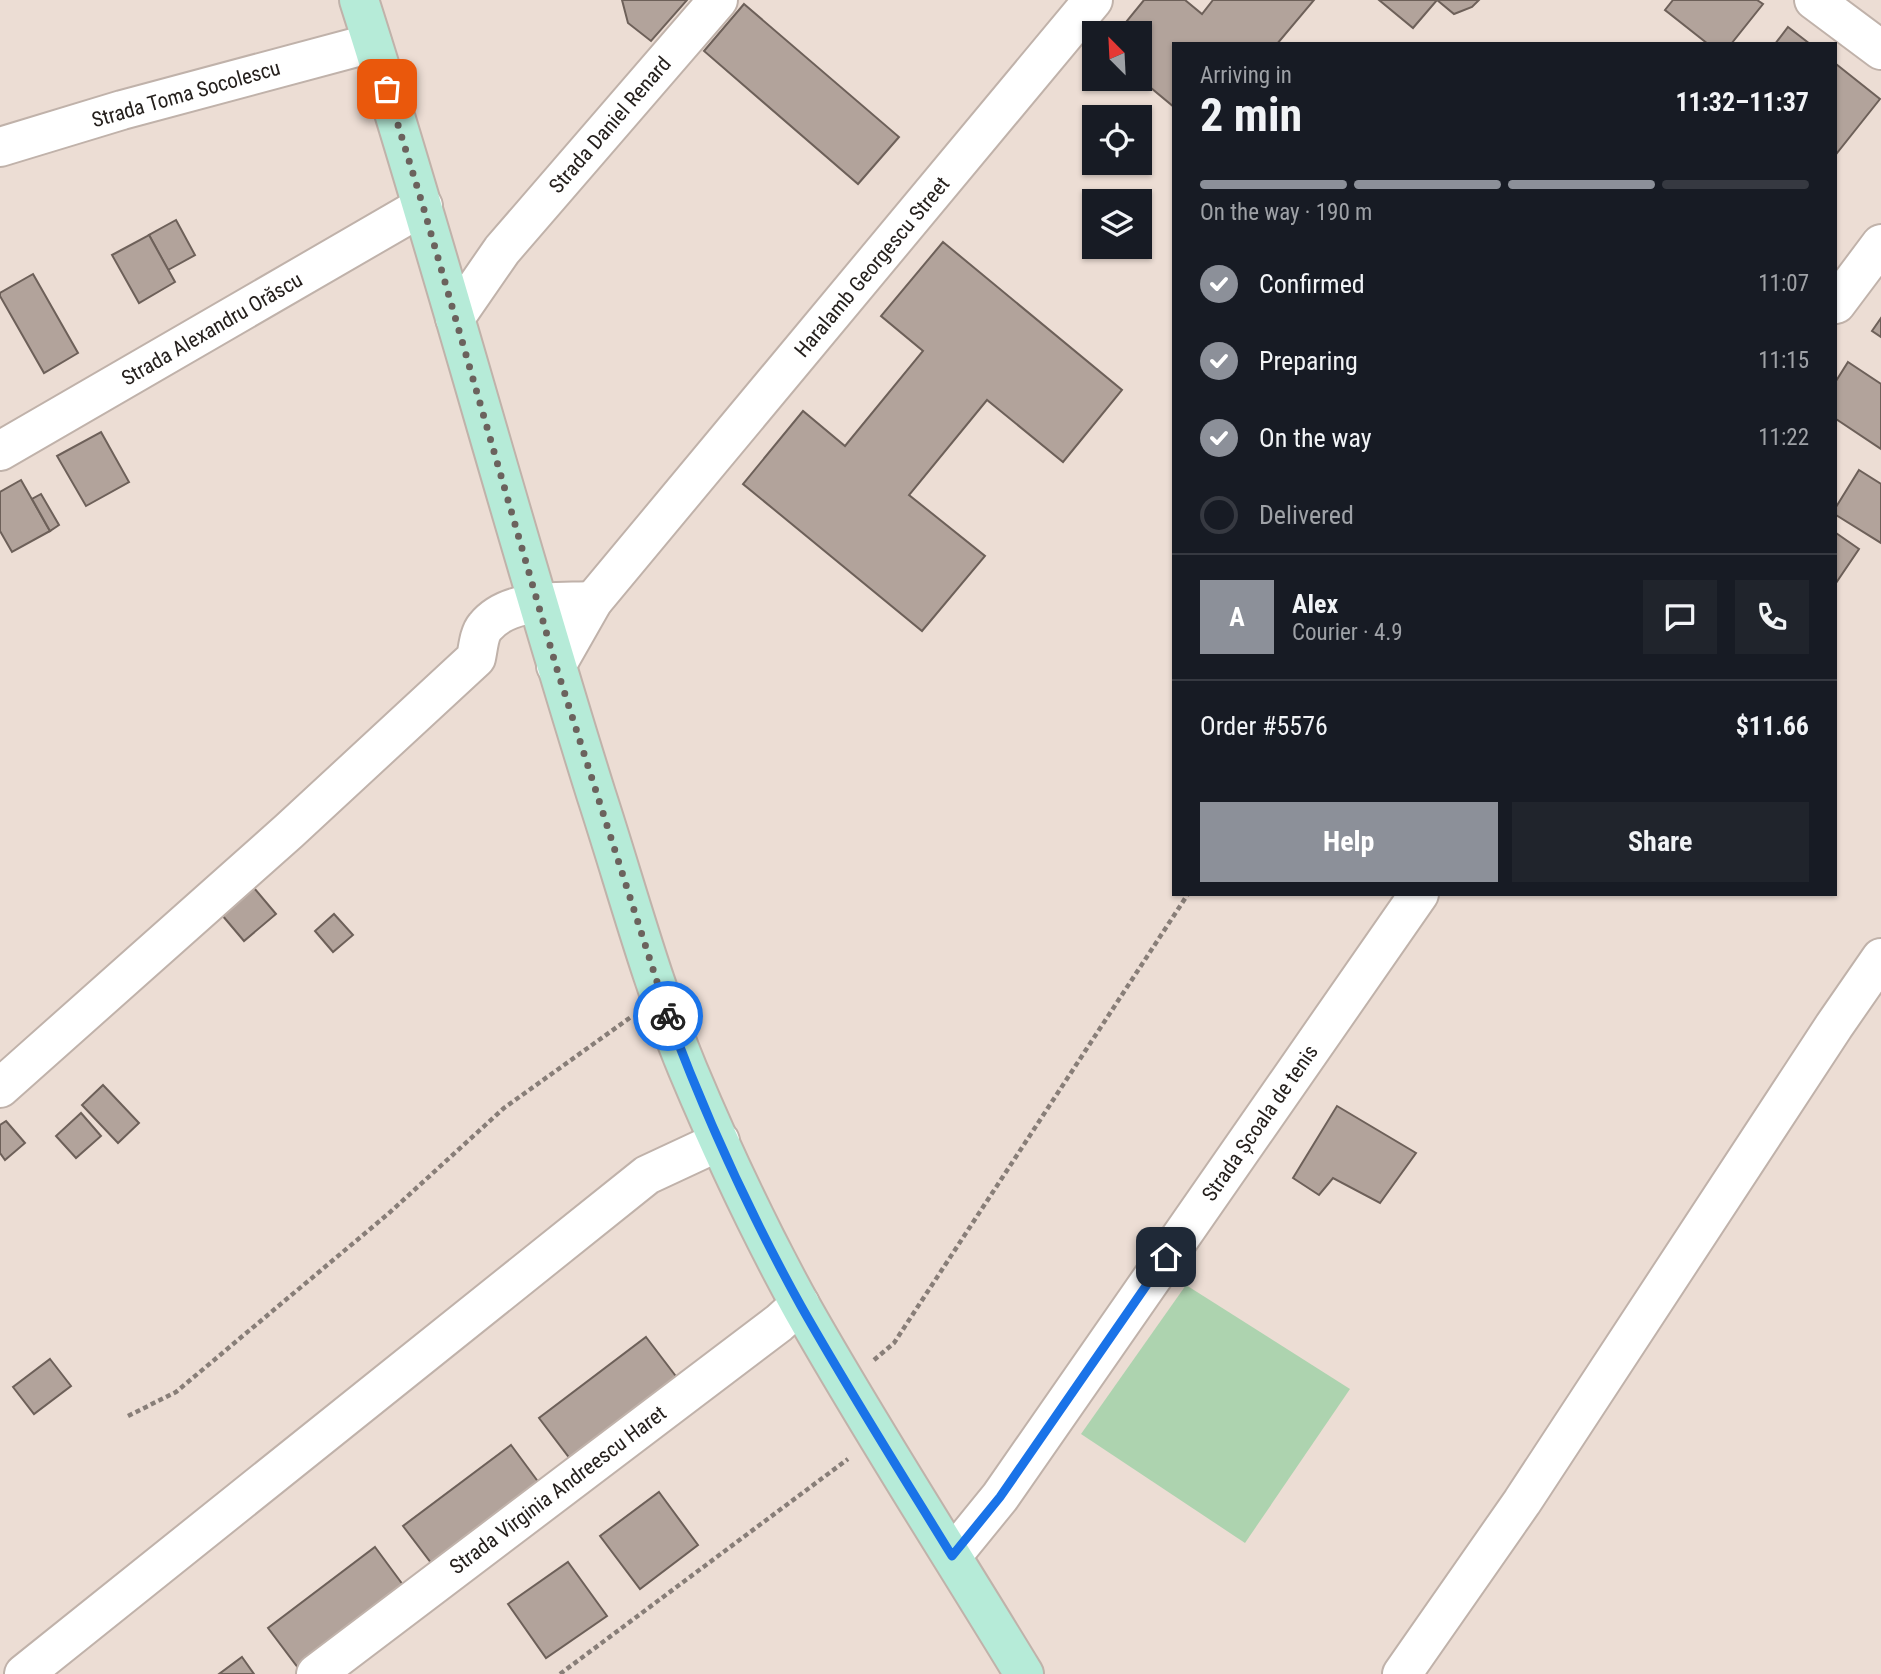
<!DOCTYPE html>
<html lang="en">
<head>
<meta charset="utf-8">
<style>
	:root { --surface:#171b24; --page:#20242c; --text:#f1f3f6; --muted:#9ea1a6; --line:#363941; --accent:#8c9099 }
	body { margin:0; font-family:"Roboto Condensed",sans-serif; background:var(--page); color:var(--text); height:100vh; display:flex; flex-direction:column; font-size:26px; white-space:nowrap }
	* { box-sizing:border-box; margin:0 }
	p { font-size:23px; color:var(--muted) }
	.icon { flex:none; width:38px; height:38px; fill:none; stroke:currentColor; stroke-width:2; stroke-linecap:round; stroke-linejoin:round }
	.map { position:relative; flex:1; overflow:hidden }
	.drawer { position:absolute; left:1172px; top:42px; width:665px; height:854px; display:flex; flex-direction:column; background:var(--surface); border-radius:0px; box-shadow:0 2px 5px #0004 }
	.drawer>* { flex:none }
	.needle { width:46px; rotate:336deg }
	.fabs { position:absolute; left:1082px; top:21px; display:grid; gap:14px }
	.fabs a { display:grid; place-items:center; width:70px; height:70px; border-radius:0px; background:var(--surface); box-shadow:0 2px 5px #0004; font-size:35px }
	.pin { position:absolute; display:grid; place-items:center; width:60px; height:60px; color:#fff; margin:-30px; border-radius:14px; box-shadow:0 4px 10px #0006 }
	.courier { position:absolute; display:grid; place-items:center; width:70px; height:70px; margin:-35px; border:5px solid #1a73e8; border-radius:50%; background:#fff; color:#222; box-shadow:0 2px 9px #0007 }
	.headline em { font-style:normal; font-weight:700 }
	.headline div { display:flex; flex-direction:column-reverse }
	.headline { display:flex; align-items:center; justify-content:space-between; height:119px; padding:0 28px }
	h1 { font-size:46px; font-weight:700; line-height:52px }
	.bar { display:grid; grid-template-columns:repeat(4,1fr); gap:10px 7px; align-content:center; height:84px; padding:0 28px }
	.bar i { height:9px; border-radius:5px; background:var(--line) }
	.bar .current { background:var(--accent) }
	.bar p { grid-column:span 4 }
	.line { display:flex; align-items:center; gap:18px; padding:0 28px; border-top:2px solid var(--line) }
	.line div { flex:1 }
	.round { display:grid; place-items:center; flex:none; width:74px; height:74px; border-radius:0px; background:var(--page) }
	ol { padding:0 28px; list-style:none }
	li { display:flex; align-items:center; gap:21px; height:77px }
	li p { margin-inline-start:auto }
	li .icon { padding:7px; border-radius:50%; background:var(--accent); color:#fff; stroke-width:4 }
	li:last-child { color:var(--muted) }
	li i { width:38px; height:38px; border:4px solid var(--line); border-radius:50% }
	.action { display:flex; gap:14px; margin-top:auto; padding:14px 28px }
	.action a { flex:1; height:80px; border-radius:0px; background:var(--accent); color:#fff; font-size:28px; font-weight:700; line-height:80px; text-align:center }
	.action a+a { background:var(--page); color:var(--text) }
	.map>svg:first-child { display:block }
	.green { fill:#add3af }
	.building { fill:#b2a39b; stroke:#6d6059; stroke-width:2 }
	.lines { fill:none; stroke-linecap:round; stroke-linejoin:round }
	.minor-casing { stroke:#c0b2aa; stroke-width:42 }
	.secondary-casing { stroke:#c0b2aa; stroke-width:42 }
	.path { stroke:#887e78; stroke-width:4.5; stroke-dasharray:5 3.5; stroke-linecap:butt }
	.minor { stroke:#fff; stroke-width:38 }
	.secondary { stroke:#b6ebd8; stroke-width:38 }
	.done { stroke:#6b625d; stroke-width:7; stroke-dasharray:0 12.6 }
	.route { stroke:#1a73e8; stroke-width:9 }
	.labels { text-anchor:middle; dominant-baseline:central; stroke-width:7; stroke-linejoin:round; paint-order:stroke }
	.street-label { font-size:21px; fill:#25201d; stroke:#fff }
</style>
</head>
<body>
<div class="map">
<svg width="1881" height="1674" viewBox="0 0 1881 1674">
	<rect width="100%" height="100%" fill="#ecddd4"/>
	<polygon class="green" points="1186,1285 1350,1389 1245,1543 1081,1434"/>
	<g class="building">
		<polygon points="622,0 687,0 651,41 628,23"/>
		<polygon points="1144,0 1185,0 1202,14 1213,0 1314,0 1277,44 1174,44 1174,107 1139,78 1139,33 1133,33 1136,30 1126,22"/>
		<polygon points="1379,0 1479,0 1472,7 1454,14 1437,0 1413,28"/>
		<polygon points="1673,0 1757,0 1763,4 1731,44 1708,44 1665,10"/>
		<polygon points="744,4 899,137 858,184 704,51"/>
		<polygon points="1788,27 1810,44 1775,44"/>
		<polygon points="1836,64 1880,99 1837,153 1836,152"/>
		<polygon points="176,220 195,255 168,270 149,235"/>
		<polygon points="149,235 175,282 139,303 112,255"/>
		<polygon points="943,242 1122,390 1063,462 987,400 909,495 985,556 922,631 743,484 803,411 845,446 923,351 881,316"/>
		<polygon points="33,274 78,353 44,373 0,296 0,293"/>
		<polygon points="1881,318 1881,337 1872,331"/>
		<polygon points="1848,362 1881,384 1881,449 1836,419 1836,381"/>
		<polygon points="101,432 129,482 86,506 57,456"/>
		<polygon points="1859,470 1881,484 1881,543 1836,515 1836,507"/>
		<polygon points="21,480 50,531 12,552 0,531 0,492"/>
		<polygon points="41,494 59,525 50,531 32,499"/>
		<polygon points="1836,533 1859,549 1836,583"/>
		<polygon points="254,888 276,914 244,941 222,915"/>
		<polygon points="334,914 353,935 333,952 315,931"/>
		<polygon points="103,1085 139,1123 118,1143 82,1105"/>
		<polygon points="1337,1106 1416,1153 1380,1203 1333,1178 1319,1195 1293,1178"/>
		<polygon points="81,1113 101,1136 76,1158 56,1136"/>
		<polygon points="6,1121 25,1143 5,1160 0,1153 0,1125"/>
		<polygon points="646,1337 678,1379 571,1460 539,1418"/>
		<polygon points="50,1359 71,1386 34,1414 13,1387"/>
		<polygon points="511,1445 542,1487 435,1568 403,1526"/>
		<polygon points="659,1492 698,1545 640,1589 600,1536"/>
		<polygon points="375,1547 406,1589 299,1669 268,1628"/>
		<polygon points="568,1562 607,1616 546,1658 508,1604"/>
		<polygon points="242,1657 254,1674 219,1674"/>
	</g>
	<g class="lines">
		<defs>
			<g id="minor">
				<polyline points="1814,0 1881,50"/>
				<polyline points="0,147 122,110 372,43"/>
				<polyline points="1836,304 1881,244"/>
				<polyline points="455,318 502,250 718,0"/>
				<polyline points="0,451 423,206"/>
				<polyline points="556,666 593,601 1093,0"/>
				<path d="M 0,1088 L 289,831 L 476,658 C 478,649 479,634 485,627 C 509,597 559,603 593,601"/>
				<polyline points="952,1556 1000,1497 1419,894"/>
				<polyline points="24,1674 647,1175 720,1141"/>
				<polyline points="316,1674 779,1323 800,1304"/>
				<polyline points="1402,1674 1522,1502 1834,1026 1881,958"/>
			</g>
			<path id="secondary" d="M 359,0 C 443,263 513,530 596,794 C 626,886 651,981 688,1070 C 722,1151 760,1232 802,1308 C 872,1432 950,1552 1024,1674"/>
		</defs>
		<use href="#minor" class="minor-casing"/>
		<use href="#secondary" class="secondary-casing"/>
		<g class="path">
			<polyline points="874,1360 894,1343 1188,894"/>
			<polyline points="128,1416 176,1392 388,1214 504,1108 631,1017"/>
			<polyline points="560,1674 848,1459"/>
		</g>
		<use href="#minor" class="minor"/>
		<use href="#secondary" class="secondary"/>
	</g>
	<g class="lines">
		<polyline class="done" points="387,89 423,206 556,666 668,1016"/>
		<path class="route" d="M 668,1016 C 705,1115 750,1214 801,1306 C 849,1391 901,1473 952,1556 L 1000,1497 L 1166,1257"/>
	</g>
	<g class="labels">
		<g class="street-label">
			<text transform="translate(186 94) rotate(-16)">Strada Toma Socolescu</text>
			<text transform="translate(610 125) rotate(-49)">Strada Daniel Renard</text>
			<text transform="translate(872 267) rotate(-50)">Haralamb Georgescu Street</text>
			<text transform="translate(212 329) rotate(-30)">Strada Alexandru Orăscu</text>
			<text transform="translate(1260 1123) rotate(-55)">Strada Școala de tenis</text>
			<text transform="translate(558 1490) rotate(-37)">Strada Virginia Andreescu Haret</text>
		</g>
	</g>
</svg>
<div class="fabs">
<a><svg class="needle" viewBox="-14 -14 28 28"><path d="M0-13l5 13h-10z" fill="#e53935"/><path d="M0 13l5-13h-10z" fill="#9ea1a6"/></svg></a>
<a><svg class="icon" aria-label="locate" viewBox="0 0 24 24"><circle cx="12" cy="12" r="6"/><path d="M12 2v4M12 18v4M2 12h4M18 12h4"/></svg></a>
<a><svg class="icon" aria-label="layers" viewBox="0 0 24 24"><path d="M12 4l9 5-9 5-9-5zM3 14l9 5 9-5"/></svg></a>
</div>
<div class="pin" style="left:387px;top:89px;background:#ea580c"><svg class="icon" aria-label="bag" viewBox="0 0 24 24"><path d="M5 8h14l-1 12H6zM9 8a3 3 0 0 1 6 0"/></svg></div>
<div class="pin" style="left:1166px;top:1257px;background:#1f2937"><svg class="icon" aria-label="home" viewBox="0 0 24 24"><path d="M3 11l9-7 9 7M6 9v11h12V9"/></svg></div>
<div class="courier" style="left:668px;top:1016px"><svg class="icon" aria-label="bike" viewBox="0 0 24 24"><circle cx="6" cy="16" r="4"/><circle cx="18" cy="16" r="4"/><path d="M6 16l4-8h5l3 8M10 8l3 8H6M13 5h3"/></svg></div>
<section class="drawer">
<div class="headline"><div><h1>2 min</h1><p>Arriving in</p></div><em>11:32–11:37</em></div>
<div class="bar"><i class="current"></i><i class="current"></i><i class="current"></i><i></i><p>On the way · 190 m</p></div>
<ol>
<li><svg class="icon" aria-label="check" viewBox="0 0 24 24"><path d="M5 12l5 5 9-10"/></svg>Confirmed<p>11:07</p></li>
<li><svg class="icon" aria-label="check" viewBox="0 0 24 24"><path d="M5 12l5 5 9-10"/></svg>Preparing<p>11:15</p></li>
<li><svg class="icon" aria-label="check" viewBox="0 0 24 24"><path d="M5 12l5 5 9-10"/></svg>On the way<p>11:22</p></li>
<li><i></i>Delivered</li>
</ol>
<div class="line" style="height:126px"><b class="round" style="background:var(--accent);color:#fff">A</b><div><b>Alex</b><p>Courier · 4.9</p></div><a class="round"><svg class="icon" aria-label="chat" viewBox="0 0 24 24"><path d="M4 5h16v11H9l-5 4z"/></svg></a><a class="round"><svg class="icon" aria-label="phone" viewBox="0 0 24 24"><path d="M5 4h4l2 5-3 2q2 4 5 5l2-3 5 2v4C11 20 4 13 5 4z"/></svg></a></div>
<div class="line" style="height:91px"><div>Order #5576</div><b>$11.66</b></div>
<div class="action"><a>Help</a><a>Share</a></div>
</section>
</div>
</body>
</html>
